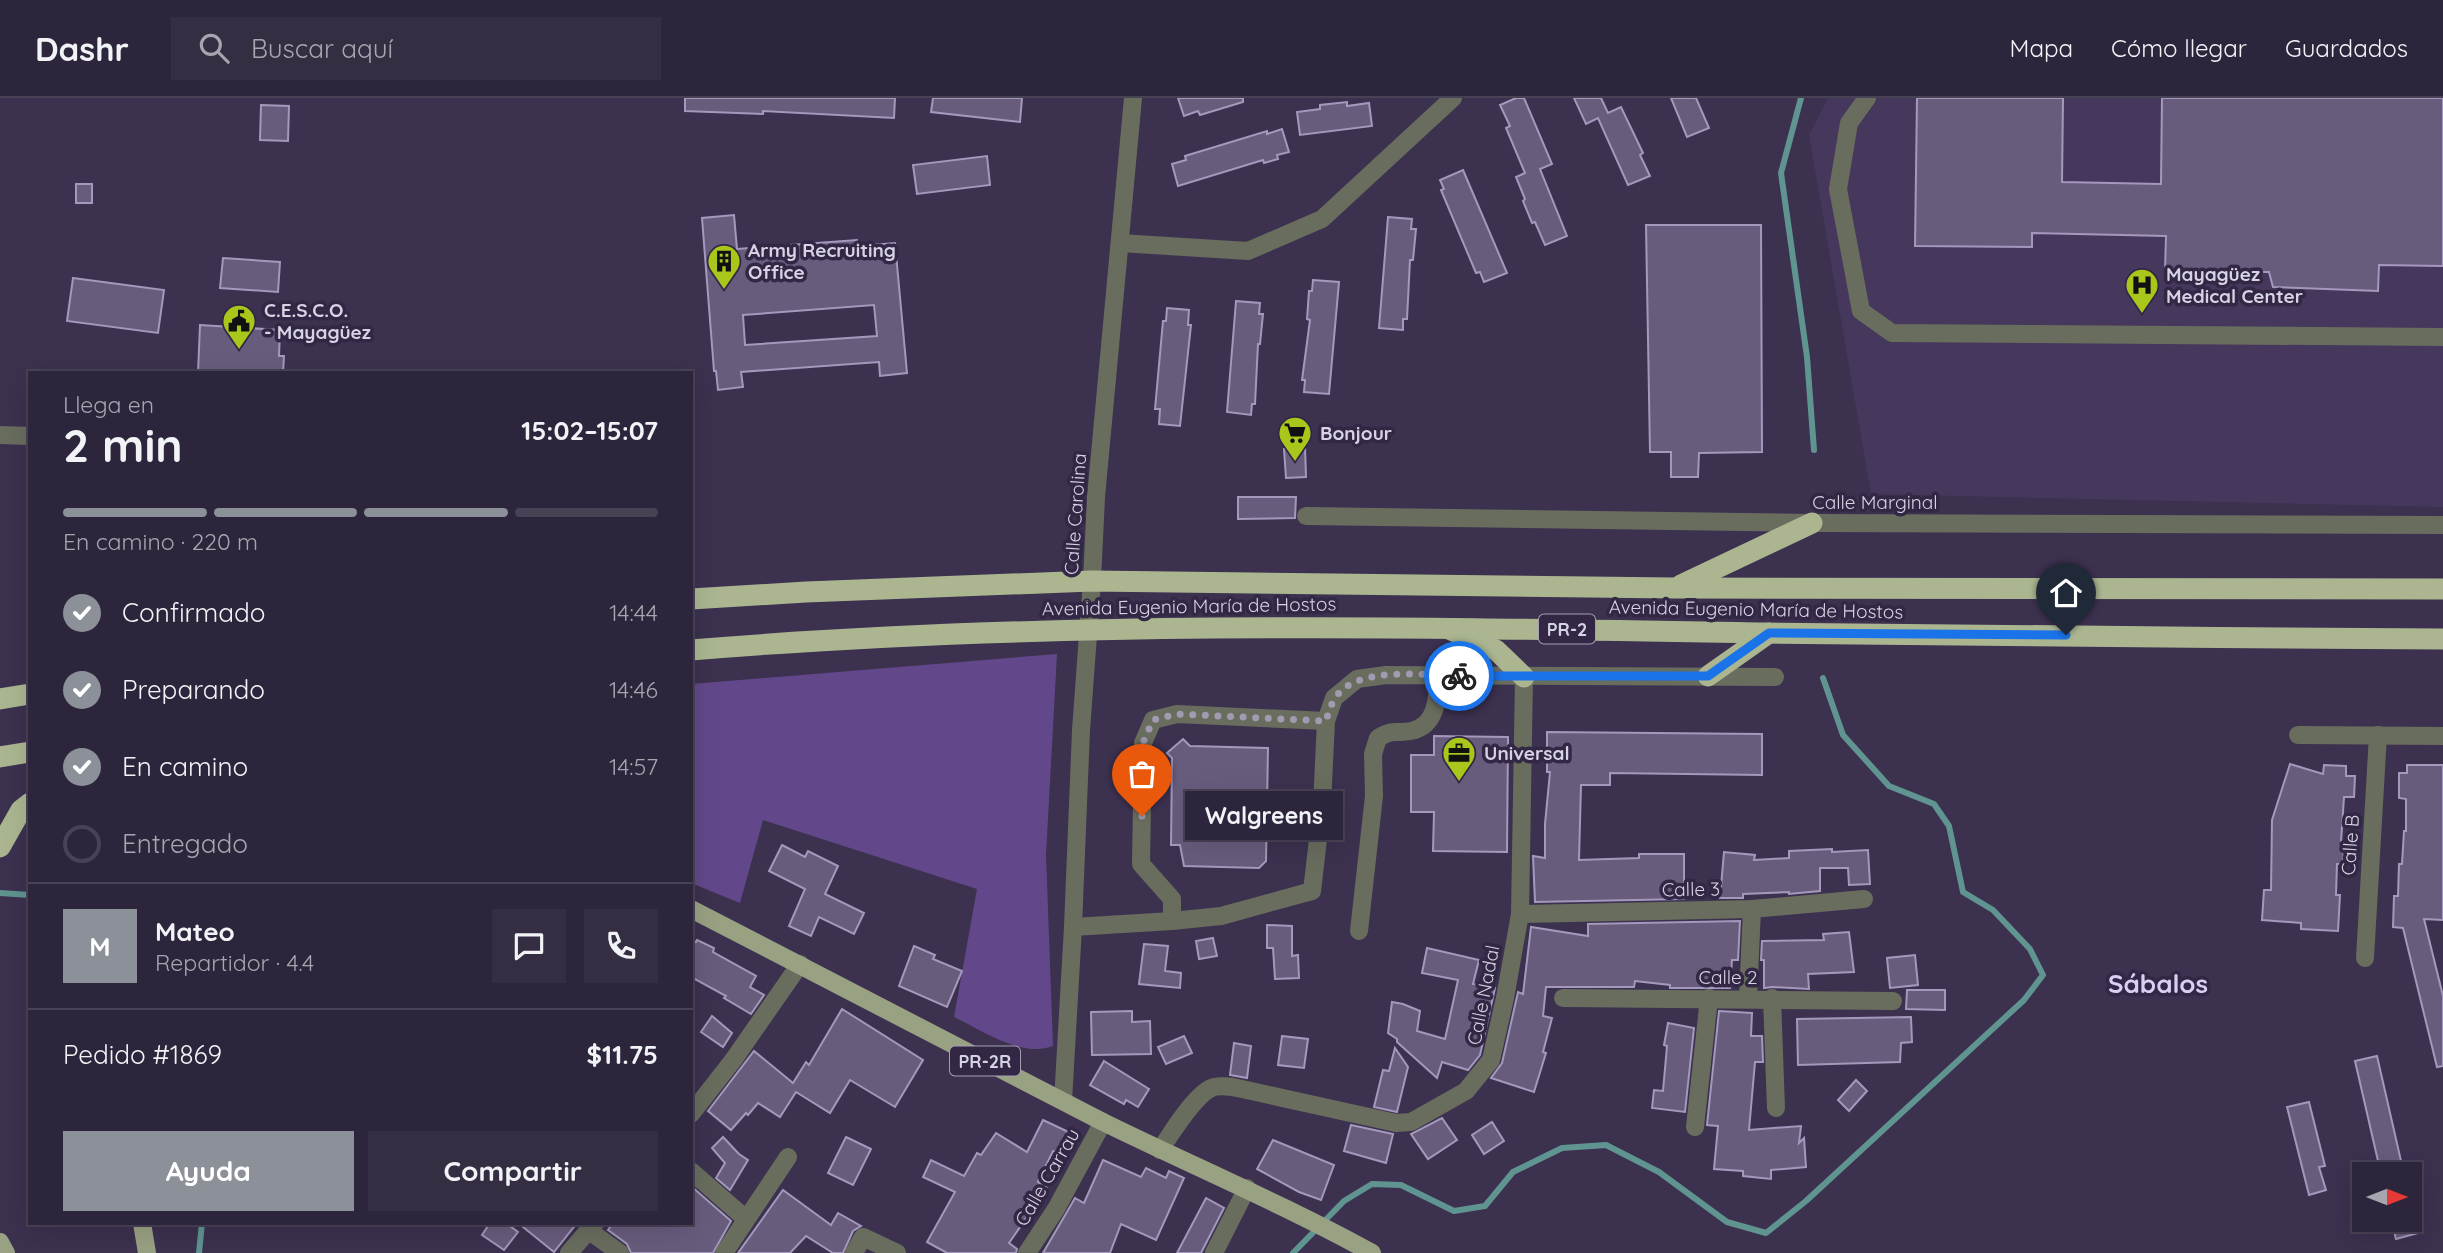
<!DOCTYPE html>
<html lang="es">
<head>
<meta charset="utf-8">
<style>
	:root { --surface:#2d253b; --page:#352d42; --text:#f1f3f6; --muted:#a7a5af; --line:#484255; --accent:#8c9099 }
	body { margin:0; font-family:Quicksand,sans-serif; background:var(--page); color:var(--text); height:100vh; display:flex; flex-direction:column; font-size:26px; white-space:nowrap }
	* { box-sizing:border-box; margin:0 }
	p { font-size:23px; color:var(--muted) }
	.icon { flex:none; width:38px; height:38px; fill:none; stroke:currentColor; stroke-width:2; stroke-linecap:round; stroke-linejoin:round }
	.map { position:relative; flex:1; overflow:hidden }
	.details { position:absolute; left:28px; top:273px; width:665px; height:854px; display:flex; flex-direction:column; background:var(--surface); border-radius:0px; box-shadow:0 7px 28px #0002,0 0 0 2px var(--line) }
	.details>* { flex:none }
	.needle { width:46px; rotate:90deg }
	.controls { position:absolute; left:2352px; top:1064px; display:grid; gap:14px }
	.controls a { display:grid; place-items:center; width:70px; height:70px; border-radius:0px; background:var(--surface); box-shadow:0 7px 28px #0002,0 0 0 2px var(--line); font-size:35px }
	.pin { position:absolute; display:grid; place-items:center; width:60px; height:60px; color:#fff; margin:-72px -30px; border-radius:50% 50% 50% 0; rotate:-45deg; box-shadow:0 0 7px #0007 }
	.pin .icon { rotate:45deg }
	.courier { position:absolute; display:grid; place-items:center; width:70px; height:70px; margin:-35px; border:5px solid #1a73e8; border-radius:50%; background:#fff; color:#222; box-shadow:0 2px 9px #0007 }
	.bubble { position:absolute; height:49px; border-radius:0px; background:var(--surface); box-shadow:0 7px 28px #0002,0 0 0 2px var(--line); font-size:23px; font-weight:800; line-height:49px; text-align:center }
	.summary em { font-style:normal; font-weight:800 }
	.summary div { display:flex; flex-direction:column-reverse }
	.summary { display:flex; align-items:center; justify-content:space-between; height:119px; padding:0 35px }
	h1 { font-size:46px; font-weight:800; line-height:52px }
	.bar { display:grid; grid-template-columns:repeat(4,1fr); gap:10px 7px; align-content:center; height:84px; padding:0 35px }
	.bar i { height:9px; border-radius:5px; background:var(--line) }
	.bar .on { background:var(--accent) }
	.bar p { grid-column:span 4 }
	.line { display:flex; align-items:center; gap:18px; padding:0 35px; border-top:2px solid var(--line) }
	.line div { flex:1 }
	.round { display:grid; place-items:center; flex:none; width:74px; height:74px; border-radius:0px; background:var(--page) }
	ol { padding:0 35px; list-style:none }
	li { display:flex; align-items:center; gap:21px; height:77px }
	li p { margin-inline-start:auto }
	li .icon { padding:7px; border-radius:50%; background:var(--accent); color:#fff; stroke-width:4 }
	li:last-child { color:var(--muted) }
	li i { width:38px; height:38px; border:4px solid var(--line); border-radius:50% }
	.cta { display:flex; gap:14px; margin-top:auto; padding:14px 35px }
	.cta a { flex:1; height:80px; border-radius:0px; background:var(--accent); color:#fff; font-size:28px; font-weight:800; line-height:80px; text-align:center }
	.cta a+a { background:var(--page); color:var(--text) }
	header { display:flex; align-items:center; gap:42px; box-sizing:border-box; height:98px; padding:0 35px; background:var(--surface); border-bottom:2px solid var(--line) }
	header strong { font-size:33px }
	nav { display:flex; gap:38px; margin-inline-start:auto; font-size:24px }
	.search { width:490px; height:63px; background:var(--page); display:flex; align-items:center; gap:18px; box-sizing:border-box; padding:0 24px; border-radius:0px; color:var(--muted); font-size:26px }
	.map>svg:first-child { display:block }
	.built { fill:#45385c }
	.green { fill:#62488a }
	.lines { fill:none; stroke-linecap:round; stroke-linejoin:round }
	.stream { stroke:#5f9490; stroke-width:6 }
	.building { fill:#685c7d; stroke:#a498bc; stroke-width:2; fill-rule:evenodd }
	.minor { stroke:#696d5e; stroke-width:18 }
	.major { stroke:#99a183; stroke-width:18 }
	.highway { stroke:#abb691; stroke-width:21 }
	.done { stroke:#a19ab0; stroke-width:7; stroke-dasharray:0 12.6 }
	.route { stroke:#1a73e8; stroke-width:9 }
	.labels { text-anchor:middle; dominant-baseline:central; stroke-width:7; stroke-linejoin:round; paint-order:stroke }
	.shield { fill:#322744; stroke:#a69fb4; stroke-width:2 }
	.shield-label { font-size:18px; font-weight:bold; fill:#d7d2e4 }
	.poi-label { font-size:19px; font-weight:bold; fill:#d7d2e4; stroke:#322744; text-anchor:start }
	.street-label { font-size:19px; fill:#d7d2e4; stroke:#322744 }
	.district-label { font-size:26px; font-weight:bold; fill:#dbcef4; stroke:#322744 }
</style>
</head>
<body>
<header>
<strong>Dashr</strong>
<div class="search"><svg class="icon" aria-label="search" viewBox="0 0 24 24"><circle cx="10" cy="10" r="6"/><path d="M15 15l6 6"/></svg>Buscar aquí</div>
<nav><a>Mapa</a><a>Cómo llegar</a><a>Guardados</a></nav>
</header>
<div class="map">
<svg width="2443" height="1155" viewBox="0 0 2443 1155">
	<rect width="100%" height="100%" fill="#3c314f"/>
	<polygon class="built" points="1828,0 2443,0 2443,409 1871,396 1809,37"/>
	<path class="green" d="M 1057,556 L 1046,757 L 1053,948 C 1022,960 983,933 954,919 L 977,791 L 763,722 L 740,805 L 691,785 L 691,586 Z"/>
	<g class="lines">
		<g class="stream">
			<polyline points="1801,0 1781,75 1807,259 1814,352"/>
			<polyline points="0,795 30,797"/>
			<polyline points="199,1155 202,1125"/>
			<polyline points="1293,1155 1344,1103 1372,1086 1401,1087 1454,1113 1485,1108 1513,1074 1562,1050 1606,1047 1659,1074 1727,1124 1766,1135 1806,1103 2024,902 2043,877 2030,851 1993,812 1963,794 1949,728 1934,706 1889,688 1843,637 1823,580"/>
		</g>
	</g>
	<g class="building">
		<polygon points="685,0 895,0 894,20 763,13 763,16 685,13"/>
		<polygon points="933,0 1022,0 1020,24 931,14"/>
		<polygon points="1178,0 1243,0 1243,4 1200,17 1198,13 1184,18"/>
		<polygon points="1516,0 1524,0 1552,66 1540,71 1567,138 1545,147 1535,124 1532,125 1523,103 1525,101 1516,79 1525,75 1506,30 1510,28 1500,7"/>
		<polygon points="1574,0 1601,0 1608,15 1621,9 1643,55 1640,57 1650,78 1628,87 1598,20 1586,26"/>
		<polygon points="1671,0 1696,0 1709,30 1687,39"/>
		<polygon points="1917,0 2063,0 2062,84 2161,86 2162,0 2443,0 2443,168 2379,167 2378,193 2273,189 2269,174 2165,173 2166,138 2032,135 2032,149 1915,148"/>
		<polygon points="1347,4 1347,8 1369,5 1372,28 1300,37 1297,14 1320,11 1320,7"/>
		<polygon points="261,7 289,8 288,43 260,42"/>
		<polygon points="1282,31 1289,54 1277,57 1278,61 1264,65 1263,62 1178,88 1172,66 1186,62 1185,58 1267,33 1267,36"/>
		<polygon points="987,58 990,87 917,96 913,67"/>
		<polygon points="1463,72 1507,175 1484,184 1480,174 1476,175 1441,92 1444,91 1440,82"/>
		<rect x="76" y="86" width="16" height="19"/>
		<path d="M 734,117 L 737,151 L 857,142 L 858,148 L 895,145 L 907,275 L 880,278 L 879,264 L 741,274 L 743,289 L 718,292 L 716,273 L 714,273 L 702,120 ZM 874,207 L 877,238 L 745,247 L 743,217 Z"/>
		<polygon points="1388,119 1412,121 1411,131 1416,131 1413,162 1410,162 1407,221 1403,221 1403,232 1379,230"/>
		<polygon points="1646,127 1761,127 1762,354 1699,355 1698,379 1671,379 1671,354 1650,354"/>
		<polygon points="223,160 280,164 278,194 220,190"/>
		<polygon points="73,180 164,192 158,235 67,223"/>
		<polygon points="1313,182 1339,184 1329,296 1304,294 1305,282 1302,282 1310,222 1307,221 1309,193 1312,193"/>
		<polygon points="1236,203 1260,205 1259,216 1263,216 1260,246 1258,246 1255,306 1252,306 1251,317 1227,314"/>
		<polygon points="1167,210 1189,212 1188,227 1191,227 1180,328 1159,326 1160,311 1155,311 1163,223 1166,223"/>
		<polygon points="200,227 280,232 279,258 284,258 283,275 198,275"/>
		<polygon points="1305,349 1306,379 1286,380 1284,351"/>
		<polygon points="1238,399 1296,399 1295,420 1238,421"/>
		<polygon points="1547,634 1762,636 1762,677 1610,675 1610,687 1581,687 1579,762 1639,760 1639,756 1684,756 1684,801 1535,804 1533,758 1545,760 1545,726 1550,674 1547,674"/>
		<polygon points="1434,638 1508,639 1507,754 1433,753 1434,714 1411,714 1411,657 1434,657"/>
		<polygon points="1183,641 1190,648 1268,650 1266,763 1259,770 1184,768 1180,747 1171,747 1172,660 1167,655"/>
		<polygon points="2290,666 2323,676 2324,667 2346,668 2346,678 2355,678 2354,699 2344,699 2341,744 2344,744 2343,766 2337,766 2336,797 2340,797 2338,833 2301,831 2301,825 2262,822 2264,792 2271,792 2272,722"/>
		<polygon points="2407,667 2443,667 2443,822 2424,821 2443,898 2443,968 2437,969 2403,830 2393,829 2394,798 2398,798 2399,766 2402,766 2404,733 2406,733 2406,701 2399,700 2399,675 2407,675"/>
		<polygon points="782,747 805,759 808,753 838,768 825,796 864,815 854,836 819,819 811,838 789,828 805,791 769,773"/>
		<polygon points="1832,751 1832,754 1868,752 1870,786 1849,787 1848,770 1820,770 1820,793 1789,796 1789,794 1743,796 1743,800 1720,800 1724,754 1755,757 1754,762 1789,760 1789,753"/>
		<polygon points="1740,823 1738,862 1732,862 1730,890 1670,890 1670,887 1635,883 1634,889 1546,889 1543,918 1552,920 1543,954 1546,955 1534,994 1491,980 1502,965 1518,894 1523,896 1531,829 1588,838 1588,826"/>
		<polygon points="1267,827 1292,828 1292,858 1298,857 1299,880 1275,881 1273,850 1267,850"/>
		<polygon points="1849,834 1854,874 1808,876 1809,891 1772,889 1764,890 1764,862 1761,862 1762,843 1824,842 1823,836"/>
		<polygon points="1213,840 1217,858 1199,861 1196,843"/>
		<polygon points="697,842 714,850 713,854 756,878 750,889 764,897 751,916 724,900 726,898 691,879 691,843 696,844"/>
		<polygon points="1144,846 1168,848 1165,873 1181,875 1180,890 1139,886"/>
		<polygon points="914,848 935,857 933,861 962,873 947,909 899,888"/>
		<polygon points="1427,850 1479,862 1473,886 1495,890 1480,957 1468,972 1442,964 1437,980 1397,944 1397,941 1388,935 1392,904 1403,906 1420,913 1417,933 1445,941 1458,882 1422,875"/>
		<polygon points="1915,857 1918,887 1890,890 1887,860"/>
		<polygon points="1907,892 1945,892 1945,912 1906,911"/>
		<polygon points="842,911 923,962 895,1009 850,982 830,1015 796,994 780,1019 758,1005 748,1017 746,1015 731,1032 708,1013 754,953 793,985 806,964 809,967"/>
		<polygon points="1132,913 1132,924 1150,923 1151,956 1092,957 1091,914"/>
		<polygon points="1719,913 1752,915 1751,938 1762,938 1763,964 1755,964 1749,1032 1801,1028 1799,1045 1804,1040 1806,1069 1771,1072 1771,1081 1743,1078 1743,1073 1714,1071 1718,1028 1707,1027"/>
		<polygon points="712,918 732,935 723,949 701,934"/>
		<polygon points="1911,919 1912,944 1901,945 1900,964 1798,967 1797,921"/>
		<polygon points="1668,925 1694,930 1685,1014 1652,1010 1654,992 1663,993 1667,948 1664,947"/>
		<polygon points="1184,938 1192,955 1166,966 1158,949"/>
		<polygon points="1282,938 1308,941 1304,970 1278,967"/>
		<polygon points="1234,945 1251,948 1247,980 1230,977"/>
		<polygon points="1395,950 1408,969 1397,1014 1374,1009 1383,972 1389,973"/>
		<polygon points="2377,958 2404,1076 2381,1076 2355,963"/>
		<polygon points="1104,963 1149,991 1138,1009 1126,1002 1124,1006 1090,987"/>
		<polygon points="1856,982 1867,993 1849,1013 1838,1002"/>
		<polygon points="2309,1004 2325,1068 2319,1069 2326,1092 2309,1097 2287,1009"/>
		<polygon points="1442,1020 1457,1042 1428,1061 1411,1036"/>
		<polygon points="1043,1022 1075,1037 1065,1059 1053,1053 1038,1084 1047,1090 1009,1145 1017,1151 1016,1155 947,1155 927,1144 955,1094 923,1079 931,1062 964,1078 977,1055 981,1057 996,1035 1027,1054"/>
		<polygon points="1492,1024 1504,1043 1484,1056 1472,1037"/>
		<polygon points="1351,1027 1393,1036 1386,1065 1344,1053"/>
		<polygon points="723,1039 739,1056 748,1062 730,1092 716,1080 725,1065 712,1050"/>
		<polygon points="846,1039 871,1051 853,1087 828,1075"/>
		<polygon points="1273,1042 1334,1067 1321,1102 1299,1094 1257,1071"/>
		<polygon points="1103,1062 1141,1079 1146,1070 1166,1080 1169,1073 1184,1080 1156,1142 1121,1126 1110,1155 1043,1155 1075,1100 1084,1105"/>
		<polygon points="691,1088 731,1123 713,1155 631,1155 627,1146 608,1132 613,1125 691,1125"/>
		<polygon points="783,1092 831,1127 838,1115 861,1128 853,1133 843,1155 833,1155 806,1138 790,1155 738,1155"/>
		<polygon points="1206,1100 1224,1110 1201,1155 1177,1155"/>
		<polygon points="2391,1122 2415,1122 2418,1135 2396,1141"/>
		<polygon points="490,1125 506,1125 518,1134 504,1152 482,1137"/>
		<polygon points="518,1125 577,1125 554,1154"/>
	</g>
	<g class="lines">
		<g class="minor">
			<polyline points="1867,0 1849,25 1838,91 1861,213 1892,235 2443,239"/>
			<polyline points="1120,145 1248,153 1322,121 1453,0"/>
			<polyline points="0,337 30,338"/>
			<polyline points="1306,418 1812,425 2443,427"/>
			<polyline points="2298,637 2443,638"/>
			<polyline points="1520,816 1752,811 1864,801"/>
			<polyline points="1172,823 1172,801 1141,766 1143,645 1153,622 1177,616 1326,623"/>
			<polyline points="1073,829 1172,823 1221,818 1312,793 1322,707 1326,623 1334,600 1357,581 1386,577 1775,579"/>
			<path d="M 1359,833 L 1374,698 L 1373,656 L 1378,640 C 1396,630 1394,636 1411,633 C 1437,628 1438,599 1438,578"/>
			<polyline points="2365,860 2378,637"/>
			<polyline points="1563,900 1893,903"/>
			<polyline points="1748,900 1752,811"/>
			<polyline points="1772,900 1776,1010"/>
			<polyline points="1063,1003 1073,829 1081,632 1092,483 1096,399 1133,0"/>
			<polyline points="691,1016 734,961 800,866"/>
			<polyline points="1695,1029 1709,900"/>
			<path d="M 1160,1052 C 1171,1036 1196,994 1214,989 C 1224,987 1233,989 1242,991 L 1396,1025 L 1411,1024 L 1466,993 L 1491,962 L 1505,900 L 1520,816 L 1524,579"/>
			<polyline points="691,1073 746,1121"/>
			<polyline points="588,1132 620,1155"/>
			<polyline points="569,1155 595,1125"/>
			<polyline points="724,1155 788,1059"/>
			<polyline points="854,1155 863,1139 897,1155"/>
			<polyline points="1027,1155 1056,1111 1103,1024"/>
			<polyline points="1214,1155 1247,1090"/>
		</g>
		<g class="major">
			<path d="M 691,811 L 1103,1024 C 1193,1068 1285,1107 1372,1155"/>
			<polyline points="142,1125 147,1155"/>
			<polyline points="0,1144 6,1155"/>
		</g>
		<g class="highway">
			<polyline points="1681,487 1812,425"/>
			<polyline points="691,501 806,494 1092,483 1674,490 2443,491"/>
			<polyline points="1451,532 1496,552 1524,579"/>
			<path d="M 691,552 C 1049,522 1407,529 1765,535 C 1991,539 2217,539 2443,541"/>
			<polyline points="1708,578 1769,535"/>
			<polyline points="0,601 30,596"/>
			<polyline points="0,659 30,654"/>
			<polyline points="0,749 21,712 30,705"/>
		</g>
	</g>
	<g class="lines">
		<path class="done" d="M 1142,718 L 1143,645 L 1153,622 L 1177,616 L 1326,623 C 1328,616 1330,609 1334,602 C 1353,567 1425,577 1459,578"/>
		<polyline class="route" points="1459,578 1708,578 1769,535 2066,537"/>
	</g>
	<defs>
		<symbol id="building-pin" viewBox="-11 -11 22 30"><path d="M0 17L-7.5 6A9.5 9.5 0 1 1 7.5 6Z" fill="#a9c71b" stroke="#322744"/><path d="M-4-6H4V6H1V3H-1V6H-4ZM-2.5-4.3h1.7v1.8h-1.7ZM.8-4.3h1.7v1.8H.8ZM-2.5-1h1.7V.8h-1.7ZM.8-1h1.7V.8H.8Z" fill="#111"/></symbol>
		<symbol id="hospital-pin" viewBox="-11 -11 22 30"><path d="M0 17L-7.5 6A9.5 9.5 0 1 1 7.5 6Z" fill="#a9c71b" stroke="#322744"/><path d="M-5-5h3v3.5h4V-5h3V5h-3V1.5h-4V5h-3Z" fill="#111"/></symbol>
		<symbol id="civic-pin" viewBox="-11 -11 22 30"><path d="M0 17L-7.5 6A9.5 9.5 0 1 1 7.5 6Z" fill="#a9c71b" stroke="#322744"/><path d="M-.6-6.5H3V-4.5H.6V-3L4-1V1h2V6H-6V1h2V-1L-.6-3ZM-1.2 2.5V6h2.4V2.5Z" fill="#111"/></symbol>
		<symbol id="supermarket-pin" viewBox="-11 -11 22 30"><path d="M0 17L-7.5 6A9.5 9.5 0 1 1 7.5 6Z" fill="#a9c71b" stroke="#322744"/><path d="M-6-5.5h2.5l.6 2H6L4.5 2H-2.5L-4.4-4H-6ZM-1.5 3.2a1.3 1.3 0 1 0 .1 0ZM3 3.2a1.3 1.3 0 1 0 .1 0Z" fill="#111"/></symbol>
		<symbol id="office-pin" viewBox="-11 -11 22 30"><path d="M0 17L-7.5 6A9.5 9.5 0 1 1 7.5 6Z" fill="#a9c71b" stroke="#322744"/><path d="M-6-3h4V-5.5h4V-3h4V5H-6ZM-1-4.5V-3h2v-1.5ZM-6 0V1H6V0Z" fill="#111"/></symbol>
	</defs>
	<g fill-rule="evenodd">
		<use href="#building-pin" x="705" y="144" width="38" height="52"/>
		<use href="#hospital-pin" x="2123" y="168" width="38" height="52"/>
		<use href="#civic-pin" x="220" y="204" width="38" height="52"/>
		<use href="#supermarket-pin" x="1276" y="316" width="38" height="52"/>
		<use href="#office-pin" x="1440" y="636" width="38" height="52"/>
	</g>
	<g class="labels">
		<g class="shield">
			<rect x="1539" y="516.5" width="56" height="29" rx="5"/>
			<rect x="950" y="948.5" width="70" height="29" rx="5"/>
		</g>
		<g class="shield-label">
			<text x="1567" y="531">PR-2</text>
			<text x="985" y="963">PR-2R</text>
		</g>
		<g class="poi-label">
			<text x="748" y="152">Army Recruiting<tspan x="748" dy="22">Office</tspan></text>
			<text x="2166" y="176">Mayagüez<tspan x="2166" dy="22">Medical Center</tspan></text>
			<text x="264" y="212">C.E.S.C.O.<tspan x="264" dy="22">- Mayagüez</tspan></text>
			<text x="1320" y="335">Bonjour</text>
			<text x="1484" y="655">Universal</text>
		</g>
		<g class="street-label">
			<text x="1875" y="404">Calle Marginal</text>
			<text transform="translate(1075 416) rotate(-86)">Calle Carolina</text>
			<text transform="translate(1189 508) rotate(-1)">Avenida Eugenio María de Hostos</text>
			<text transform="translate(1756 511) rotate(1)">Avenida Eugenio María de Hostos</text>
			<text transform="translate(2350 747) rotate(-86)">Calle B</text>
			<text transform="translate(1691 791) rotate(-1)">Calle 3</text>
			<text x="1728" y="879">Calle 2</text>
			<text transform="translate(1483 897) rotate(-79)">Calle Nadal</text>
			<text transform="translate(1047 1079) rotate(-60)">Calle Carrau</text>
		</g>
		<g class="district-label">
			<text x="2158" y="885">Sábalos</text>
		</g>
	</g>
</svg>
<div class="controls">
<a><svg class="needle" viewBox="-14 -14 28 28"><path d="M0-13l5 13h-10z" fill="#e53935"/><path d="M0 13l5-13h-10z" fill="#a7a5af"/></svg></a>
</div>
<div class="pin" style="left:1142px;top:718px;background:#ea580c"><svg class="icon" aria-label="bag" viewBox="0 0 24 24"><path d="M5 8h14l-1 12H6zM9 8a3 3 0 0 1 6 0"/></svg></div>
<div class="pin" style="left:2066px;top:537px;background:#1f2937"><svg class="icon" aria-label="home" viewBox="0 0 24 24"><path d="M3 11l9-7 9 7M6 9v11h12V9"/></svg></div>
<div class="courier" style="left:1459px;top:578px"><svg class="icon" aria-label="bike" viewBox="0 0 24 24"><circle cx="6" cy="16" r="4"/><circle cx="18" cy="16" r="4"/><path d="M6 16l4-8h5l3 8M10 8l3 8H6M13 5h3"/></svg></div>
<div class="bubble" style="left:1185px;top:693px;width:158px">Walgreens</div>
<section class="details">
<div class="summary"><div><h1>2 min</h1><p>Llega en</p></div><em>15:02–15:07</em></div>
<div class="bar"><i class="on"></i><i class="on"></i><i class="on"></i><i></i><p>En camino · 220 m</p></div>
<ol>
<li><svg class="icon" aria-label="check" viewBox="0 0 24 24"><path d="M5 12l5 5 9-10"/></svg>Confirmado<p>14:44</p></li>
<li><svg class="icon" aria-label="check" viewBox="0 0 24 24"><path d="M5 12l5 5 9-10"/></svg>Preparando<p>14:46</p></li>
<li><svg class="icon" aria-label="check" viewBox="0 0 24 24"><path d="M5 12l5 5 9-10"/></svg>En camino<p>14:57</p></li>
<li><i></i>Entregado</li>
</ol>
<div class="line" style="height:126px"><b class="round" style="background:var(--accent);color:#fff">M</b><div><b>Mateo</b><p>Repartidor · 4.4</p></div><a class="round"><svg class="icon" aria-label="chat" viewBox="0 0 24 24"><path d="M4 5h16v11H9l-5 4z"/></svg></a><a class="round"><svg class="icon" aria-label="phone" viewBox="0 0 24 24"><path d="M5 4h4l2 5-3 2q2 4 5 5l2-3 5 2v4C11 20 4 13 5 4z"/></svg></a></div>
<div class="line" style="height:91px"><div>Pedido #1869</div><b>$11.75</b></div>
<div class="cta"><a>Ayuda</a><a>Compartir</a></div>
</section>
</div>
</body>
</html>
